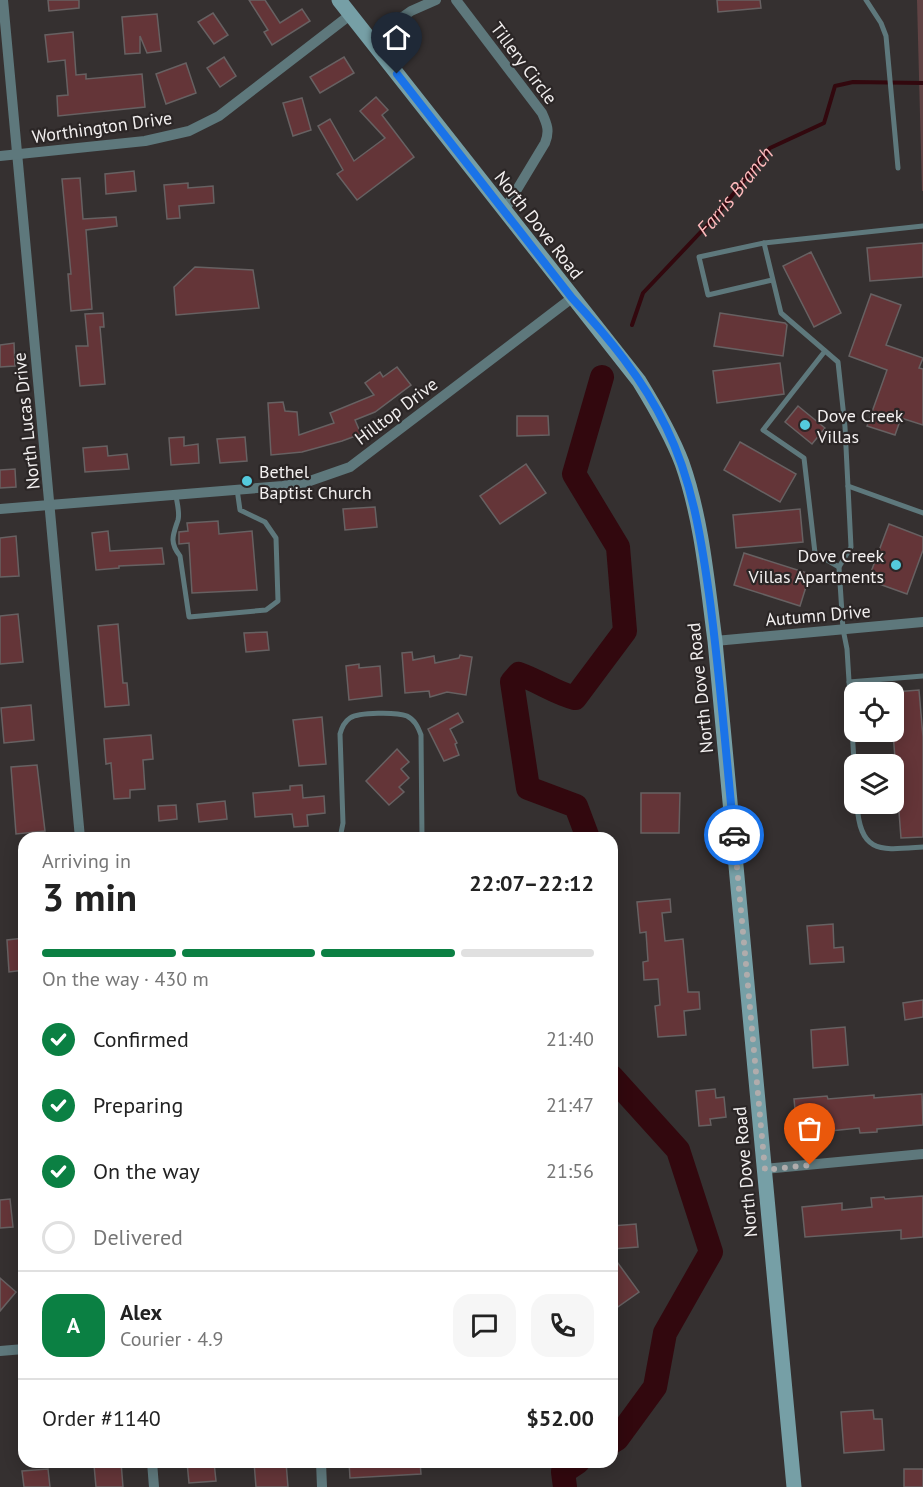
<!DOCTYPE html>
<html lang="en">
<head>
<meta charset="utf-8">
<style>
	:root { --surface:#fff; --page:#f6f6f6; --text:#222; --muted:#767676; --line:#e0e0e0; --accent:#0b8043 }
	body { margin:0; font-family:"PT Sans",sans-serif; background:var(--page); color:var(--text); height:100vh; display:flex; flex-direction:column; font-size:22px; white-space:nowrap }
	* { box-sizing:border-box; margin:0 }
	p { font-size:20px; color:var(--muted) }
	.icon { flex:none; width:33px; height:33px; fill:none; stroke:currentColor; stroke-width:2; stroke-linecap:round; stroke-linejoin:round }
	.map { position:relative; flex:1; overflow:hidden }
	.drawer { position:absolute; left:18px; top:832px; width:600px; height:636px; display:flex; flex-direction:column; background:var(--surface); border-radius:18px; box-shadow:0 3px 15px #0003 }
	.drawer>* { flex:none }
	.fabs { position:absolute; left:844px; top:682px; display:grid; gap:12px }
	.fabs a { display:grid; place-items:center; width:60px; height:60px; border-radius:12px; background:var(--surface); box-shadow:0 3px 15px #0003; font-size:30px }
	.pin { position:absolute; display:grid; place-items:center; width:51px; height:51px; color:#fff; margin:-62px -26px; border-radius:50% 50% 50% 0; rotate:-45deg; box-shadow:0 0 6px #0007 }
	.pin .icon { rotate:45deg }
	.courier { position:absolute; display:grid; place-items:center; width:60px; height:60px; margin:-30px; border:4px solid #1a73e8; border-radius:50%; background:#fff; color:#222; box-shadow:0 2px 8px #0007 }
	.summary em { font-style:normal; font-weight:600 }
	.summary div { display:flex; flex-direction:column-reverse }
	.summary { display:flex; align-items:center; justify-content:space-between; height:102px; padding:0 24px }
	h1 { font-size:39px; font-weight:600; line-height:45px }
	.bar { display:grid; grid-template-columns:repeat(4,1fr); gap:9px 6px; align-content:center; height:72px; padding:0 24px }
	.bar i { height:8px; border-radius:4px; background:var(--line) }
	.bar .on { background:var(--accent) }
	.bar p { grid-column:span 4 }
	.line { display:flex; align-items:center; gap:15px; padding:0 24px; border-top:2px solid var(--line) }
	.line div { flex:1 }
	.round { display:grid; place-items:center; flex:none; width:63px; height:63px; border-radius:18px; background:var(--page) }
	ol { padding:0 24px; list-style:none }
	li { display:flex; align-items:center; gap:18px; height:66px }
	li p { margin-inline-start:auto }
	li .icon { padding:6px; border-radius:50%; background:var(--accent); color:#fff; stroke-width:4 }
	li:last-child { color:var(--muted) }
	li i { width:33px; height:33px; border:3px solid var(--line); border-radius:50% }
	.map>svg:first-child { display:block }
	.green { fill:#614344 }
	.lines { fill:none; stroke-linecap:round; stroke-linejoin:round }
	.stream { stroke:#32080e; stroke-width:4 }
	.river { stroke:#32080e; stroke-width:24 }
	.building { fill:#643538; stroke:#676162; stroke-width:1.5 }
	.lane { stroke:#5e787c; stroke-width:5 }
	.street { stroke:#5e787c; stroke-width:10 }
	.secondary { stroke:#769fa6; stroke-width:15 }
	.done { stroke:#b0acac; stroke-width:6; stroke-dasharray:0 10.8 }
	.route { stroke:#1a73e8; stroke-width:8 }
	.poi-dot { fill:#54cadd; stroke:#2b2626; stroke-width:2 }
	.labels { text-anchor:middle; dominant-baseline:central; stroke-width:4.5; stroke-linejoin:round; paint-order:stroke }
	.street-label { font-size:18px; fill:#f2efef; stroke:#2b2626 }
	.poi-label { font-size:18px; fill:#f2efef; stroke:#2b2626; text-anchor:start }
	.water-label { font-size:20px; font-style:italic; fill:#fcb9bb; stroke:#2b2626 }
</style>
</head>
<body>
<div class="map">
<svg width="923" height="1487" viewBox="0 0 923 1487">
	<rect width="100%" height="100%" fill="#353030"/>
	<polygon class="green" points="917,0 923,0 923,191 922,191"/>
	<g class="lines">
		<path class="stream" id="s1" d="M 632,325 L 643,293 L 714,218 L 770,148 L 824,123 L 835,86 L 853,82 L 923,83"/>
		<g class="river">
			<path d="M 588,838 L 576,806 L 528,788 L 512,682 L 519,674 C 539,681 555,693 575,698 L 625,631 L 618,547 L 574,474 L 602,377"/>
			<polyline points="612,1077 678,1150 711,1252 665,1333 655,1387 617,1439 612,1442"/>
			<polyline points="565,1487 563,1472 578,1462"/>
		</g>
	</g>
	<g class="building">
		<polygon points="48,0 79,0 79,8 49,11"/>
		<polygon points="249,0 265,0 280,23 302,9 310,21 272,45 264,32 268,30"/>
		<polygon points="717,0 760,0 761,8 718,12"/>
		<polygon points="213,13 228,35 214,44 198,22"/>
		<polygon points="157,14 161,51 147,53 140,36 140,53 125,54 122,17"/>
		<polygon points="73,32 76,75 86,74 86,79 142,74 145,107 58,116 57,96 68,95 65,60 48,62 45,35"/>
		<polygon points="224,57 236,76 220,87 207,68"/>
		<polygon points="344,57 354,73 320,93 310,77"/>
		<polygon points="186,63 196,93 166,104 156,74"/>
		<polygon points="376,97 388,110 382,115 414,157 357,200 337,174 343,170 318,126 330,119 354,161 385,138 360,111"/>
		<polygon points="302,98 311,130 293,136 283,103"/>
		<polygon points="134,171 136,191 106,194 105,174"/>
		<polygon points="80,178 83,219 116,217 117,226 86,230 92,309 71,311 68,274 71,274 62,179"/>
		<polygon points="188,183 188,188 213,186 214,203 179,206 180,218 167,219 164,185"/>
		<polygon points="923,243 923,277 870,281 867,248"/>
		<polygon points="811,252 841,313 814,327 783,266"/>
		<polygon points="195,267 253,270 259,308 176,315 174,287"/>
		<polygon points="871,294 901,305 886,345 923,358 919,368 923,369 923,425 901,418 895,435 867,426 887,370 849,356"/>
		<polygon points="103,313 104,327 100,327 105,384 80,386 76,346 88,346 85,314"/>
		<polygon points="720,313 785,323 787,325 783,356 714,346"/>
		<polygon points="14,343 15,366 0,367 0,345"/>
		<polygon points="780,363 784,394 717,403 713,371"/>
		<polygon points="397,367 411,385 375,412 355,420 361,434 342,441 302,452 271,455 268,403 283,402 285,411 297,412 299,435 334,423 330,413 374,395 365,383 380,372 383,377"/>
		<polygon points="798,406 825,428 812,444 785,422"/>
		<polygon points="517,416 548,416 549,435 517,436"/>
		<polygon points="184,437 184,446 198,444 199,463 171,465 169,438"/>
		<polygon points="245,437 247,461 220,463 217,439"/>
		<polygon points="740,442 796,474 780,502 724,470"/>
		<polygon points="107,446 108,456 127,454 129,469 85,472 83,448"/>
		<polygon points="526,464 546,493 500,524 480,496"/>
		<polygon points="15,469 16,487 0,488 0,470"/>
		<polygon points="375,507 377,527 345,530 343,509"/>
		<polygon points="800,509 803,542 736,548 733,515"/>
		<polygon points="218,521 219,534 252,531 257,590 192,593 189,543 179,544 179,532 188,531 187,523"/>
		<polygon points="889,524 923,537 923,550 907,594 868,580"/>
		<polygon points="108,531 110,551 162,548 164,564 119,566 119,568 96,570 92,533"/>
		<polygon points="16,536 19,576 0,577 0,538"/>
		<polygon points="744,553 810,574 800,606 734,585"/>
		<polygon points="18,614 23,662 0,664 0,616"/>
		<polygon points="118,624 123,683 127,683 129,705 105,707 98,626"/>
		<polygon points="267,632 269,650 246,652 244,633"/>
		<polygon points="412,652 413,660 434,656 435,663 459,658 460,655 472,657 466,695 447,692 430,697 429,691 405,693 402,653"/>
		<polygon points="359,664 359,668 380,666 382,696 349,700 346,666"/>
		<polygon points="919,690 923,737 923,837 901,838 893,732 894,692"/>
		<polygon points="31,705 34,740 4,743 1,708"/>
		<polygon points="458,713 463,722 450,729 457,743 455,744 459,755 444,761 428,729"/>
		<polygon points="322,717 326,764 299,766 293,720"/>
		<polygon points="151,735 153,759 143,760 145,789 130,790 130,798 114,799 111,763 106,764 104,739"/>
		<polygon points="397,749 409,762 401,769 409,778 399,787 404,792 389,805 366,781"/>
		<polygon points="37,765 45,831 16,834 11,767"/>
		<polygon points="302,785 303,798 324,796 325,813 307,815 308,826 294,827 292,814 255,817 253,793 290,790 290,786"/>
		<polygon points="641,793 680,793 679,833 641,833"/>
		<polygon points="225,801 227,819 199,822 197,804"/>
		<polygon points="176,805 177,819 159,821 158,806"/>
		<polygon points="670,899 671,912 662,913 665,941 683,939 688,992 699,992 700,1009 684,1011 686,1035 658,1037 655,1006 660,1005 658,979 644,980 643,962 648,961 646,932 640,933 637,902"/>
		<polygon points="833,924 834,948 843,947 844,962 810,964 807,926"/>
		<polygon points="24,938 24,970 9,972 7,940"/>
		<polygon points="923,1000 923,1017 905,1020 903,1003"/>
		<polygon points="845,1027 848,1065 813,1068 811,1030"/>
		<polygon points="715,1089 716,1098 724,1097 726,1117 710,1119 711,1125 699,1126 696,1091"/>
		<polygon points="922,1094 923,1125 877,1129 877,1132 860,1133 859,1128 830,1131 831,1137 798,1140 794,1099 827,1096 828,1099 874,1095 874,1098"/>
		<polygon points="923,1196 923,1237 901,1239 901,1230 805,1237 802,1207 842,1203 842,1210 872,1207 871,1198 884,1197 885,1199"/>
		<polygon points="10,1199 13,1227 0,1228 0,1200"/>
		<polygon points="636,1224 638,1247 612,1249 612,1226"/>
		<polygon points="612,1255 639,1292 612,1311"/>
		<polygon points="0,1278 16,1292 0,1311"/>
		<polygon points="873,1410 874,1419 882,1419 884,1450 844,1453 841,1412"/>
		<polygon points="121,1462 123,1487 96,1487 94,1465"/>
		<polygon points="187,1462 214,1462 216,1481 189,1483"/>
		<polygon points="254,1462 286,1462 288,1487 256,1487"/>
		<polygon points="349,1462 420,1462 421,1474 350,1478"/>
		<polygon points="48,1469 50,1487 24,1487 22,1471"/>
		<rect x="904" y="1469" width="19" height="18"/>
	</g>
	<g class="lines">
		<g class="lane">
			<polyline points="866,0 881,23 886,36 898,168"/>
			<polyline points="764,243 699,257 708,295 772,280"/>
			<polyline points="825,351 763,430 804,458 815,553 839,567"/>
			<polyline points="848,486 923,513"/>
			<path d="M 176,496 C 177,503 180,513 178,520 C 173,535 169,542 180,556 L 189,617 L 266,610 L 278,601 L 276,538 L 265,522 L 240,510 L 237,489"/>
			<polyline points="849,682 923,676"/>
			<polyline points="855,777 847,649 843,629 839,567 851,547 845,427 838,362 781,313 764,243 923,226"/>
			<path d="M 857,804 C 860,855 881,850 923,847"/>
			<path d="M 340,838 L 343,823 L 340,734 C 342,727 344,722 350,718 C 359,712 397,712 407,716 C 415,720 418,727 421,735 L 422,838"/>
		</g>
		<g class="street">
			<polyline points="3,0 80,838"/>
			<path d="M 456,0 L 542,113 C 547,124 550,131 545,143 L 504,211"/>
			<polyline points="370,40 411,11 436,0"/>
			<polyline points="0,156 145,141 189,131 219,116 350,15"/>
			<polyline points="0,509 283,486 307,482 350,467 572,298"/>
			<polyline points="715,641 923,622"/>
			<polyline points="764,1169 923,1154"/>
			<polyline points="0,1351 24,1349"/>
			<polyline points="152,1462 154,1487"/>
			<polyline points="321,1462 322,1487"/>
		</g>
		<path class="secondary" d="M 339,0 L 639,381 C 655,407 671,434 682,463 C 702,520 707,581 715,641 L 794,1487"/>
	</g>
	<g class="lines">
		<polyline class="done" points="734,835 765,1170 810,1165"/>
		<path class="route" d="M 397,74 L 572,298 C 608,337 643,379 666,427 C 692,480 701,537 709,594 C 720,674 726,755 734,835"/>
	</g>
	<g class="poi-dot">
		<circle cx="805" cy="425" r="6"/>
		<circle cx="247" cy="481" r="6"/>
		<circle cx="896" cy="565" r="6"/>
	</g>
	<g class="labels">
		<g class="street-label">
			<text transform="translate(524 63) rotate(53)">Tillery Circle</text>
			<text transform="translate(102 127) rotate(-8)">Worthington Drive</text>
			<text transform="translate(539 225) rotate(52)">North Dove Road</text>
			<text transform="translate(396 411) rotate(-37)">Hilltop Drive</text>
			<text transform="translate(26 421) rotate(-96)">North Lucas Drive</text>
			<text transform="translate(818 615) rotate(-5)">Autumn Drive</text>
			<text transform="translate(700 688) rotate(-96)">North Dove Road</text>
			<text transform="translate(745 1172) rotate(-95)">North Dove Road</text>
		</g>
		<g class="poi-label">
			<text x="817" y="415">Dove Creek<tspan x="817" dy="21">Villas</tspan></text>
			<text x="259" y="471">Bethel<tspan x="259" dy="21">Baptist Church</tspan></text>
			<text x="884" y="555" text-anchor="end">Dove Creek<tspan x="884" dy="21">Villas Apartments</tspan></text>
		</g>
		<g class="water-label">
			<text stroke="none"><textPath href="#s1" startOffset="171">Farris Branch</textPath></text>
		</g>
	</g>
</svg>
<div class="fabs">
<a><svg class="icon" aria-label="locate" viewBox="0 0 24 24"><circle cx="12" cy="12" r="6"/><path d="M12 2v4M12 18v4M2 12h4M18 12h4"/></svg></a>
<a><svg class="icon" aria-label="layers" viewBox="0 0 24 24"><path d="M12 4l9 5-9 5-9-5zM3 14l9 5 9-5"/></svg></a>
</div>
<div class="pin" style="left:810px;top:1165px;background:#ea580c"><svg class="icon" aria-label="bag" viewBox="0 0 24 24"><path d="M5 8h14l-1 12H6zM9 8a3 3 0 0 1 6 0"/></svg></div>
<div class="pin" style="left:397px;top:74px;background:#1f2937"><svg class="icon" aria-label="home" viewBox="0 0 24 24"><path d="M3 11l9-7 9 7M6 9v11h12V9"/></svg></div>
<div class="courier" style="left:734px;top:835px"><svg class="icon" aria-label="car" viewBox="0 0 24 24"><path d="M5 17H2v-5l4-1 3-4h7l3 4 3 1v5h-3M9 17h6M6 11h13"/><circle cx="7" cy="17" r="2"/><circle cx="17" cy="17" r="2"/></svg></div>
<section class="drawer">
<div class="summary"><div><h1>3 min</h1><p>Arriving in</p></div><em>22:07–22:12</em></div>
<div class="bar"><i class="on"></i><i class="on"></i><i class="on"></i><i></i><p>On the way · 430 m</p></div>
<ol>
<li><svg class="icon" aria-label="check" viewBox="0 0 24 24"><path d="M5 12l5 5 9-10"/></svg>Confirmed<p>21:40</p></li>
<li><svg class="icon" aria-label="check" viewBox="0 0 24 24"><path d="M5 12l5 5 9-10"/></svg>Preparing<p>21:47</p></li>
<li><svg class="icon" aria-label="check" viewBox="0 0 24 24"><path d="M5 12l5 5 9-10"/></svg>On the way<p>21:56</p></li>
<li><i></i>Delivered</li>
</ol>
<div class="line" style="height:108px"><b class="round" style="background:var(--accent);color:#fff">A</b><div><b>Alex</b><p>Courier · 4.9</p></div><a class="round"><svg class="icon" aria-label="chat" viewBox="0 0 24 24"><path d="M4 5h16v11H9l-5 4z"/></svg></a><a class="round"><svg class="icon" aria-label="phone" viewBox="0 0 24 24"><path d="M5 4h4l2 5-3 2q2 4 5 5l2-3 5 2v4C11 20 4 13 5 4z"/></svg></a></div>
<div class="line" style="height:78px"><div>Order #1140</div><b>$52.00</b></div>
</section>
</div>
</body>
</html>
